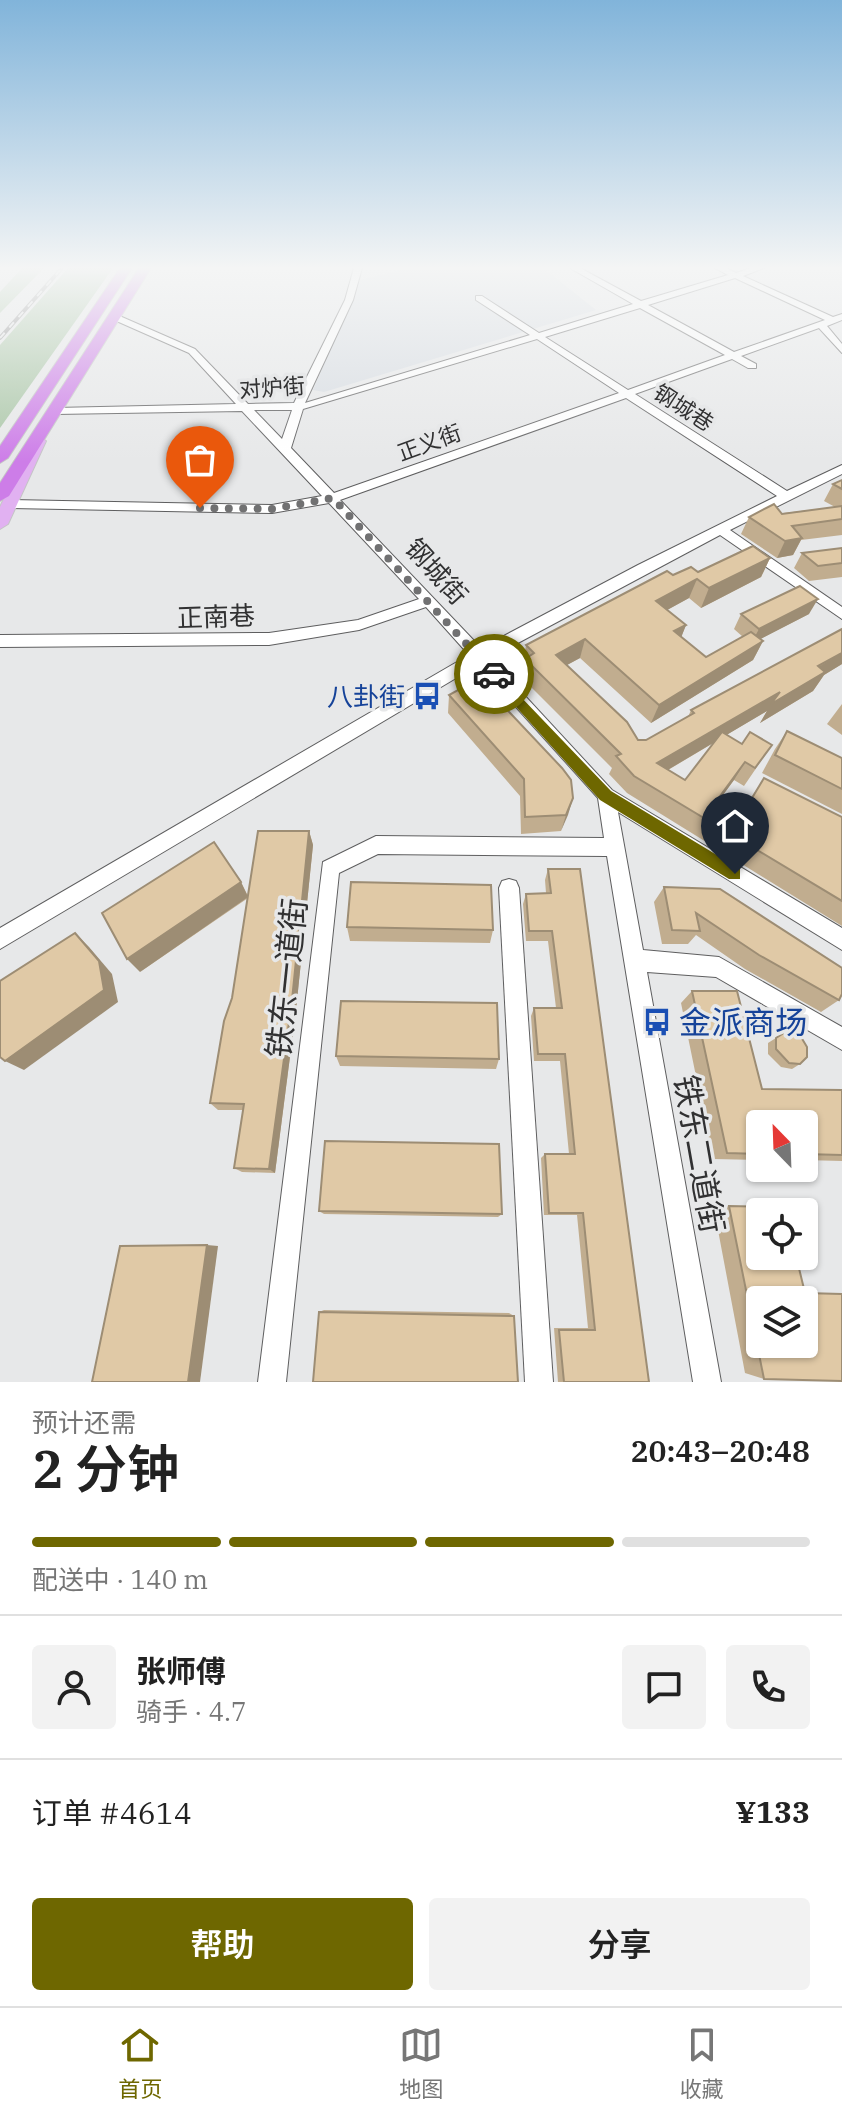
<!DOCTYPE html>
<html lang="zh">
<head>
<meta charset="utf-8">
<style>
	:root { --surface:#fff; --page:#f2f2f2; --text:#222; --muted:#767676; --line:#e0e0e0; --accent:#6e6700 }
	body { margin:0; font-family:"IBM Plex Serif","Noto Sans SC",serif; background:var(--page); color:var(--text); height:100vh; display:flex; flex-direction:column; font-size:30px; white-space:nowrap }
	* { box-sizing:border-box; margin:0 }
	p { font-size:26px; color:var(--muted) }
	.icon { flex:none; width:44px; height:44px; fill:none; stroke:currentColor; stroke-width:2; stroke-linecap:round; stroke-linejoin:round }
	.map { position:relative; height:1382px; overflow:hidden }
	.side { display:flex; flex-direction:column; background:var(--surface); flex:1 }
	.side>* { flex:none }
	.needle { width:52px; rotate:337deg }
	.tools { position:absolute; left:746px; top:1110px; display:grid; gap:16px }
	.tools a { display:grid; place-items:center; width:72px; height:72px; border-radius:8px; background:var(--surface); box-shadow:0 2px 6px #0004; font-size:40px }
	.pin { position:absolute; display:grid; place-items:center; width:68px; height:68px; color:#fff; margin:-82px -34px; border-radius:50% 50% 50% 0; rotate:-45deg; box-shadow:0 0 8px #0007 }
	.pin .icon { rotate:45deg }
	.courier { position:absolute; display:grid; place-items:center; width:80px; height:80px; margin:-40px; border:6px solid #6e6700; border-radius:50%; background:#fff; color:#222; box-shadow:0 2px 10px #0007 }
	.overview em { font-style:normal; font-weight:600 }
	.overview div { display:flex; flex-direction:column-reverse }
	.overview { display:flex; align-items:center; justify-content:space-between; height:136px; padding:0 32px }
	h1 { font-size:52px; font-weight:600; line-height:60px }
	.bar { display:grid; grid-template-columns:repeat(4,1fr); gap:12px 8px; align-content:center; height:96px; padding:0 32px }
	.bar i { height:10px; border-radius:6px; background:var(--line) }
	.bar .active { background:var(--accent) }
	.bar p { grid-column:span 4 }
	.line { display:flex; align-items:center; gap:20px; padding:0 32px; border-top:2px solid var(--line) }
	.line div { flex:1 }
	.round { display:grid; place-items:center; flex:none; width:84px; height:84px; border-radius:8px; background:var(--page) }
	.action { display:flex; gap:16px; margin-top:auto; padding:16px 32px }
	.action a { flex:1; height:92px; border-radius:8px; background:var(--accent); color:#fff; font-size:32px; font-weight:600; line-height:92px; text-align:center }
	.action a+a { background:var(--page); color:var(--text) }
	.menu { display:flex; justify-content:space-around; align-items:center; height:112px; border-top:2px solid var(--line); background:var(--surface); font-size:22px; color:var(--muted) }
	.menu a { display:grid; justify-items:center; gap:4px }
	.menu .active { color:var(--accent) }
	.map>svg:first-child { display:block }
	.built { fill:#d7dce2 }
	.green { fill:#abc7a8 }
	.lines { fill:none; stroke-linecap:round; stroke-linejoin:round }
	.minor-casing { stroke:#5e5e5f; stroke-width:2 }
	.major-casing { stroke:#c5c5c6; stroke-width:2 }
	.highway-casing { stroke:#c5c5c6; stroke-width:2 }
	.minor { fill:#fff; fill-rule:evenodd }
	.major { fill:#e1b1f1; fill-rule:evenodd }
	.highway { fill:#cd7de8; fill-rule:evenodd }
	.rail-casing { stroke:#919192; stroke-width:4 }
	.rail { stroke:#e7e8e9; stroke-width:2; stroke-dasharray:7; stroke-linecap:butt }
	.wall { fill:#c1ad8f; fill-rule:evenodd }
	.shaded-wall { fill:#9d8d74 }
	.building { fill:#e0c9a6; stroke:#9d8d74; stroke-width:2; fill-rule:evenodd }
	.route { fill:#6e6700 }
	.done { stroke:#717172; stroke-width:8; stroke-dasharray:0 14.4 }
	.labels { text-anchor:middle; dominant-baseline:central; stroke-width:7; stroke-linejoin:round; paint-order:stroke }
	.far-street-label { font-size:22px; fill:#313132; stroke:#e7e8e9 }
	.street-label { font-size:26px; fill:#313132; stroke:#e7e8e9 }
	.transit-label { font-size:26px; fill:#164399; stroke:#e7e8e9; text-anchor:end }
	.near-street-label { font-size:32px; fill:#313132; stroke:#e7e8e9 }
	.near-transit-label { font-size:32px; fill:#164399; stroke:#e7e8e9; text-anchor:start }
</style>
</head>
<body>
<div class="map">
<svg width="842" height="1382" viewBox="0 0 842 1382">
	<rect width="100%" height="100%" fill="#e7e8e9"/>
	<polygon class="built" points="410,268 552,268 547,271 596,310 324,392 313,390 360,280"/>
	<g class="green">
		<polygon points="22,268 44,268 0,313 0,292"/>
		<polygon points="68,268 113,268 0,428 0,345"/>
	</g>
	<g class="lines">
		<defs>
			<g id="minor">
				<path d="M 354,268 L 362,268 L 353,300 L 305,403 L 530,335 L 476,300 L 476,296 L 482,296 L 539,333 L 633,304 L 570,268 L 580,268 L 641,301 L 728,275 L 715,268 L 726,268 L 736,273 L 751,268 L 764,268 L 743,276 L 833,317 L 842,314 L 842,320 L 827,326 L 842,344 L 842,353 L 819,328 L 741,356 L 756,364 L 756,368 L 748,368 L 732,359 L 635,394 L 787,491 L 842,465 L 842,474 L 730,530 L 842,607 L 842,619 L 720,535 L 490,658 L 612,790 L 842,928 L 842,950 L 618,812 L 643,950 L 719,957 L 842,1027 L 842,1050 L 716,977 L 647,972 L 721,1382 L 693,1382 L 607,856 L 378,854 L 339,873 L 286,1382 L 258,1382 L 323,862 L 376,836 L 604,838 L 598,798 L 478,665 L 0,949 L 0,928 L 469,655 L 426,607 L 359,630 L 269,645 L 0,647 L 0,635 L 269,633 L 358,620 L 419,599 L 329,503 L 272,513 L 11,508 L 5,504 L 11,500 L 272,505 L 322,496 L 242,411 L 55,414 L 50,411 L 55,408 L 236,404 L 189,353 L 112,319 L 110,317 L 115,314 L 195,349 L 248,404 L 294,403 L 345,300 ZM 735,278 L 825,320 L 734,352 L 648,305 ZM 640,308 L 725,355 L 628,390 L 545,337 ZM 537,339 L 619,393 L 334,493 L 291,448 L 303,409 ZM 626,398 L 777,496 L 638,565 L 481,648 L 340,500 ZM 254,410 L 292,410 L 282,439 Z"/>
				<polygon points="509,879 516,881 519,888 553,1382 525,1382 499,888 502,881"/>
			</g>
			<polygon id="major" points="39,437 46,441 8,524 0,529 0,507 32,441"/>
			<g id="highway">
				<polygon points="120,268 132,268 8,458 0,463 0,446"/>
				<polygon points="139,268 151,268 9,496 0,501 0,483"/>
			</g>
		</defs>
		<use href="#minor" class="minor-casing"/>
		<use href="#major" class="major-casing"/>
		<use href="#highway" class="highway-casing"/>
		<use href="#minor" class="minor"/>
		<use href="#major" class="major"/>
		<use href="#highway" class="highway"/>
		<defs>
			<polyline id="rail" points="0,338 62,268"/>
		</defs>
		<use href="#rail" class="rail-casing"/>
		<use href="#rail" class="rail"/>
	</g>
	<g class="wall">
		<polygon points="842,480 842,535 801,540 793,555 777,558 741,534 749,517 835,507 824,501 833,484"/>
		<polygon points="842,548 842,577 809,581 794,568 802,553"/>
		<path d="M 770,558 L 761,577 L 701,608 L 689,598 L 667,610 L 686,625 L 681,637 L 706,657 L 743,637 L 734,629 L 741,614 L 809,614 L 760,639 L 763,641 L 753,660 L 651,723 L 580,658 L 567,665 L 638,740 L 646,740 L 688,717 L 691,710 L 842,629 L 842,664 L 824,675 L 813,691 L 760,723 L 767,711 L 726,735 L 742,744 L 772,745 L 744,786 L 734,780 L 720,799 L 742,812 L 764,778 L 842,817 L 842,926 L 627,793 L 609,774 L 612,768 L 521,677 L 526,645 L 673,575 L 698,572 ZM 715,742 L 685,780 L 668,770 Z"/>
		<polygon points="449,695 573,798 561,831 521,834 520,796 448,713"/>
		<polygon points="842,704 842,735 827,724"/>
		<polygon points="787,731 842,758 842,814 762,773 775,749"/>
		<polygon points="309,831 313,845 296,1010 275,1173 242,1172 234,1168 243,1110 218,1110 210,1103 232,998 248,898 140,972 241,882 248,896"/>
		<polygon points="548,869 649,1382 558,1382 554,1328 588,1328 577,1215 544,1215 541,1158 545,1154 569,1154 560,1061 534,1061 531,1016 534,1008 556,1008 548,941 526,941 523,904 526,894 546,893 545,880"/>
		<polygon points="664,887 839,1000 821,1012 745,969 696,935 688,944 662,944 654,902"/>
		<polygon points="347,927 493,930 490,943 350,941"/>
		<polygon points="692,991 762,1089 842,1090 842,1161 804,1160 804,1124 760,1124 760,1160 713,1159 681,1003"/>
		<polygon points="787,1031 800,1064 792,1069 781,1067 768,1054 768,1043"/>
		<polygon points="336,1056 499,1059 496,1069 340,1066"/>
		<polygon points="729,1206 805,1293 842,1294 842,1381 764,1379 745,1373 714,1209"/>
		<polygon points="319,1211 502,1214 498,1217 324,1214"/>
		<polygon points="324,1310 509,1313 514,1316 319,1312"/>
	</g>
	<g class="shaded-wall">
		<polygon points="802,538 793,555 777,558 785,541"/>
		<polygon points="770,558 761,577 701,608 709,588"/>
		<polygon points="697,579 689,598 649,620 656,601"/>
		<polygon points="818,599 809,614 751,644 759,629"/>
		<polygon points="686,625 679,643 674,631"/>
		<polygon points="585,639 580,658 552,673 556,655"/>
		<polygon points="763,641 753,660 651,723 659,705"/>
		<polygon points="842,653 842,664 824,675 813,691 760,723 767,711 649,781 657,763"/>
		<polygon points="745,762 734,780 708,815 718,799"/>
		<polygon points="573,798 568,815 561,831 566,815"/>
		<polygon points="309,831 313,845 296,1010 275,1173 269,1169"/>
		<polygon points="241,882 248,897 140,972 127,959"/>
		<polygon points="75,933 89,947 112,974 118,1002 24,1070 5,1061"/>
		<polygon points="207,1245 218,1246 200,1382 188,1382"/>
	</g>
	<g class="building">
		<polygon points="842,480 842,489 833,484"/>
		<polygon points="774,504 782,514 842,506 842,519 792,526 802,538 785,541 749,517"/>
		<polygon points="753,546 770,558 709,588 697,579 656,601 686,625 674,631 706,657 751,632 763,641 659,705 585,639 556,655 627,722 638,740 646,740 694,713 691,710 842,629 842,653 818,666 825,672 771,704 780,692 657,763 685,780 722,732 742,744 750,732 772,745 755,768 745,762 718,799 743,813 764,778 842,817 842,901 634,776 616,756 621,754 525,659 534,653 526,645 667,571 673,575 691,567 698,572"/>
		<polygon points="842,548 842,563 818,566 802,553"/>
		<polygon points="800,586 818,599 759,629 741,614"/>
		<polygon points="478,679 562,768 571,780 573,798 566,815 525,817 524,779 449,695"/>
		<polygon points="787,731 842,758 842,789 775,755"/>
		<polygon points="258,831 309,831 292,1000 269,1169 234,1168 244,1104 210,1103 224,1021 232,998"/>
		<polygon points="214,842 241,882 127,959 102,913"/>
		<polygon points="548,869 580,869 649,1382 564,1382 559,1330 595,1330 583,1213 549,1213 545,1154 575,1154 565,1054 538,1054 534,1008 562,1008 552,931 529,931 526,894 551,893"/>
		<polygon points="351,882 491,885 493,930 347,927"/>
		<polygon points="664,887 720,889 842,968 842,994 839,1000 759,955 696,913 700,931 672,930"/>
		<polygon points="75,933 99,961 104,990 5,1061 0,1057 0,981"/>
		<polygon points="692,991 737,991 762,1089 842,1090 842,1155 804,1154 804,1124 760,1124 760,1154 727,1153"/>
		<polygon points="341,1001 497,1003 499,1059 336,1056"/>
		<polygon points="787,1031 801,1037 807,1047 807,1057 800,1064 789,1063 776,1049 776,1038"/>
		<polygon points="325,1141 499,1144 502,1214 319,1211"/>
		<path d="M 729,1206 L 784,1207 L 786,1212 L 760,1212 L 760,1256 L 796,1256 L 805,1293 L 842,1294 L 842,1381 L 764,1379 ZM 760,1300 L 804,1300 L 804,1344 L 760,1344 Z"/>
		<polygon points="207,1245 188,1382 92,1382 120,1246"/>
		<polygon points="319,1312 514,1316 518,1382 313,1382"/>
	</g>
	<linearGradient id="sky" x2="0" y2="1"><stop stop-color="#81b4da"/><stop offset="0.58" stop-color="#f4f5f5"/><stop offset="1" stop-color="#f4f5f5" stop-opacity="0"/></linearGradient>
	<rect width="842" height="462" fill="url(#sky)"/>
	<polygon class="route" points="494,669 611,791 740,869 740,879 729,879 600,800 489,677 487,674"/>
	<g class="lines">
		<polyline class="done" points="200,508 272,509 333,498 494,674"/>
	</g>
	<defs>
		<symbol id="bus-bare" viewBox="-9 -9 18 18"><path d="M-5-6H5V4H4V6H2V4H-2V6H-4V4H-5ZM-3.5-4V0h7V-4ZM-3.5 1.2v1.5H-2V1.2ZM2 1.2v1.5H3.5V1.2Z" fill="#1a4fb4" stroke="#e7e8e9" stroke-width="2.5" paint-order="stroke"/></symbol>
	</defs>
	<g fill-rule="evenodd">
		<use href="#bus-bare" x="407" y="676" width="40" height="40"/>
		<use href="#bus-bare" x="637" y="1002" width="40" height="40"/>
	</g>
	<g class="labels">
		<g class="far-street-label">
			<text transform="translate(272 387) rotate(-4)">对炉街</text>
			<text transform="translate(684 407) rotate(33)">钢城巷</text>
			<text transform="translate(429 442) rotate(-20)">正义街</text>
		</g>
		<g class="street-label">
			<text transform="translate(437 571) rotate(48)">钢城街</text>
			<text transform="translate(216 616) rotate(-2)">正南巷</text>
		</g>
		<g class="transit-label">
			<text x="405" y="696">八卦街</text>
		</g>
		<g class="near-street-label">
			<text transform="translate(286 978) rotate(-84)">铁东一道街</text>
			<text transform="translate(700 1154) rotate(80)">铁东二道街</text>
		</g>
		<g class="near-transit-label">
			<text x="679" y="1022">金派商场</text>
		</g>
	</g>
</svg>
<div class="tools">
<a><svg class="needle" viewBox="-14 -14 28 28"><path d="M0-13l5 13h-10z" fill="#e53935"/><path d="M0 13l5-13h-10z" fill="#767676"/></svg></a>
<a><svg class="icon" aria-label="locate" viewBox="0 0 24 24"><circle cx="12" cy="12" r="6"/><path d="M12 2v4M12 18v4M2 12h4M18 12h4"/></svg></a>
<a><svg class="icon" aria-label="layers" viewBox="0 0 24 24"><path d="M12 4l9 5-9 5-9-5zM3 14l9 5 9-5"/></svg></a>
</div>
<div class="pin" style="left:200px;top:508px;background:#ea580c"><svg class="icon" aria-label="bag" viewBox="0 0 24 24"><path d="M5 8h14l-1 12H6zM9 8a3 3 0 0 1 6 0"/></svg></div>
<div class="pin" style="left:735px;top:874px;background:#1f2937"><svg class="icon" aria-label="home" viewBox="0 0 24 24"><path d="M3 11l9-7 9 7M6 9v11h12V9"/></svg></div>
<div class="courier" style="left:494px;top:674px"><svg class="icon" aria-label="car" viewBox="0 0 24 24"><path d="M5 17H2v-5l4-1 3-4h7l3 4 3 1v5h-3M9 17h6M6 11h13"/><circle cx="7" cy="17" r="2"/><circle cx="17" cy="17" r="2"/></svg></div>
</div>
<section class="side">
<div class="overview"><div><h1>2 分钟</h1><p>预计还需</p></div><em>20:43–20:48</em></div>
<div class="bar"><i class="active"></i><i class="active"></i><i class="active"></i><i></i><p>配送中 · 140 m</p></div>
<div class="line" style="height:144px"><a class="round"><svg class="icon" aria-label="person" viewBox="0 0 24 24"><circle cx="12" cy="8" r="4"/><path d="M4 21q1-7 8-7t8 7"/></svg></a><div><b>张师傅</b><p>骑手 · 4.7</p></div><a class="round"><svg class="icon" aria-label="chat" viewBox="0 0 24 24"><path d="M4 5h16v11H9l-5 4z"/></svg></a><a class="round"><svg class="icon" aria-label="phone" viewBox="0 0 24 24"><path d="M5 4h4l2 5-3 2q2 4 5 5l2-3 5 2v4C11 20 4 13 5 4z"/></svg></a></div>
<div class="line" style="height:104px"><div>订单 #4614</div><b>¥133</b></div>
<div class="action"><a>帮助</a><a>分享</a></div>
</section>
<nav class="menu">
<a class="active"><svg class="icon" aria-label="home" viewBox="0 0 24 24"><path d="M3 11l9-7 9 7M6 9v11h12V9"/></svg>首页</a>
<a><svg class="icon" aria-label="map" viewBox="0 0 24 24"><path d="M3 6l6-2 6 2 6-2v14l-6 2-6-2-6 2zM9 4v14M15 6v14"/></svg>地图</a>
<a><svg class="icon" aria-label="saved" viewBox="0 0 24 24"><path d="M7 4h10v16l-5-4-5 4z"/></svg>收藏</a>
</nav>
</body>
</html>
